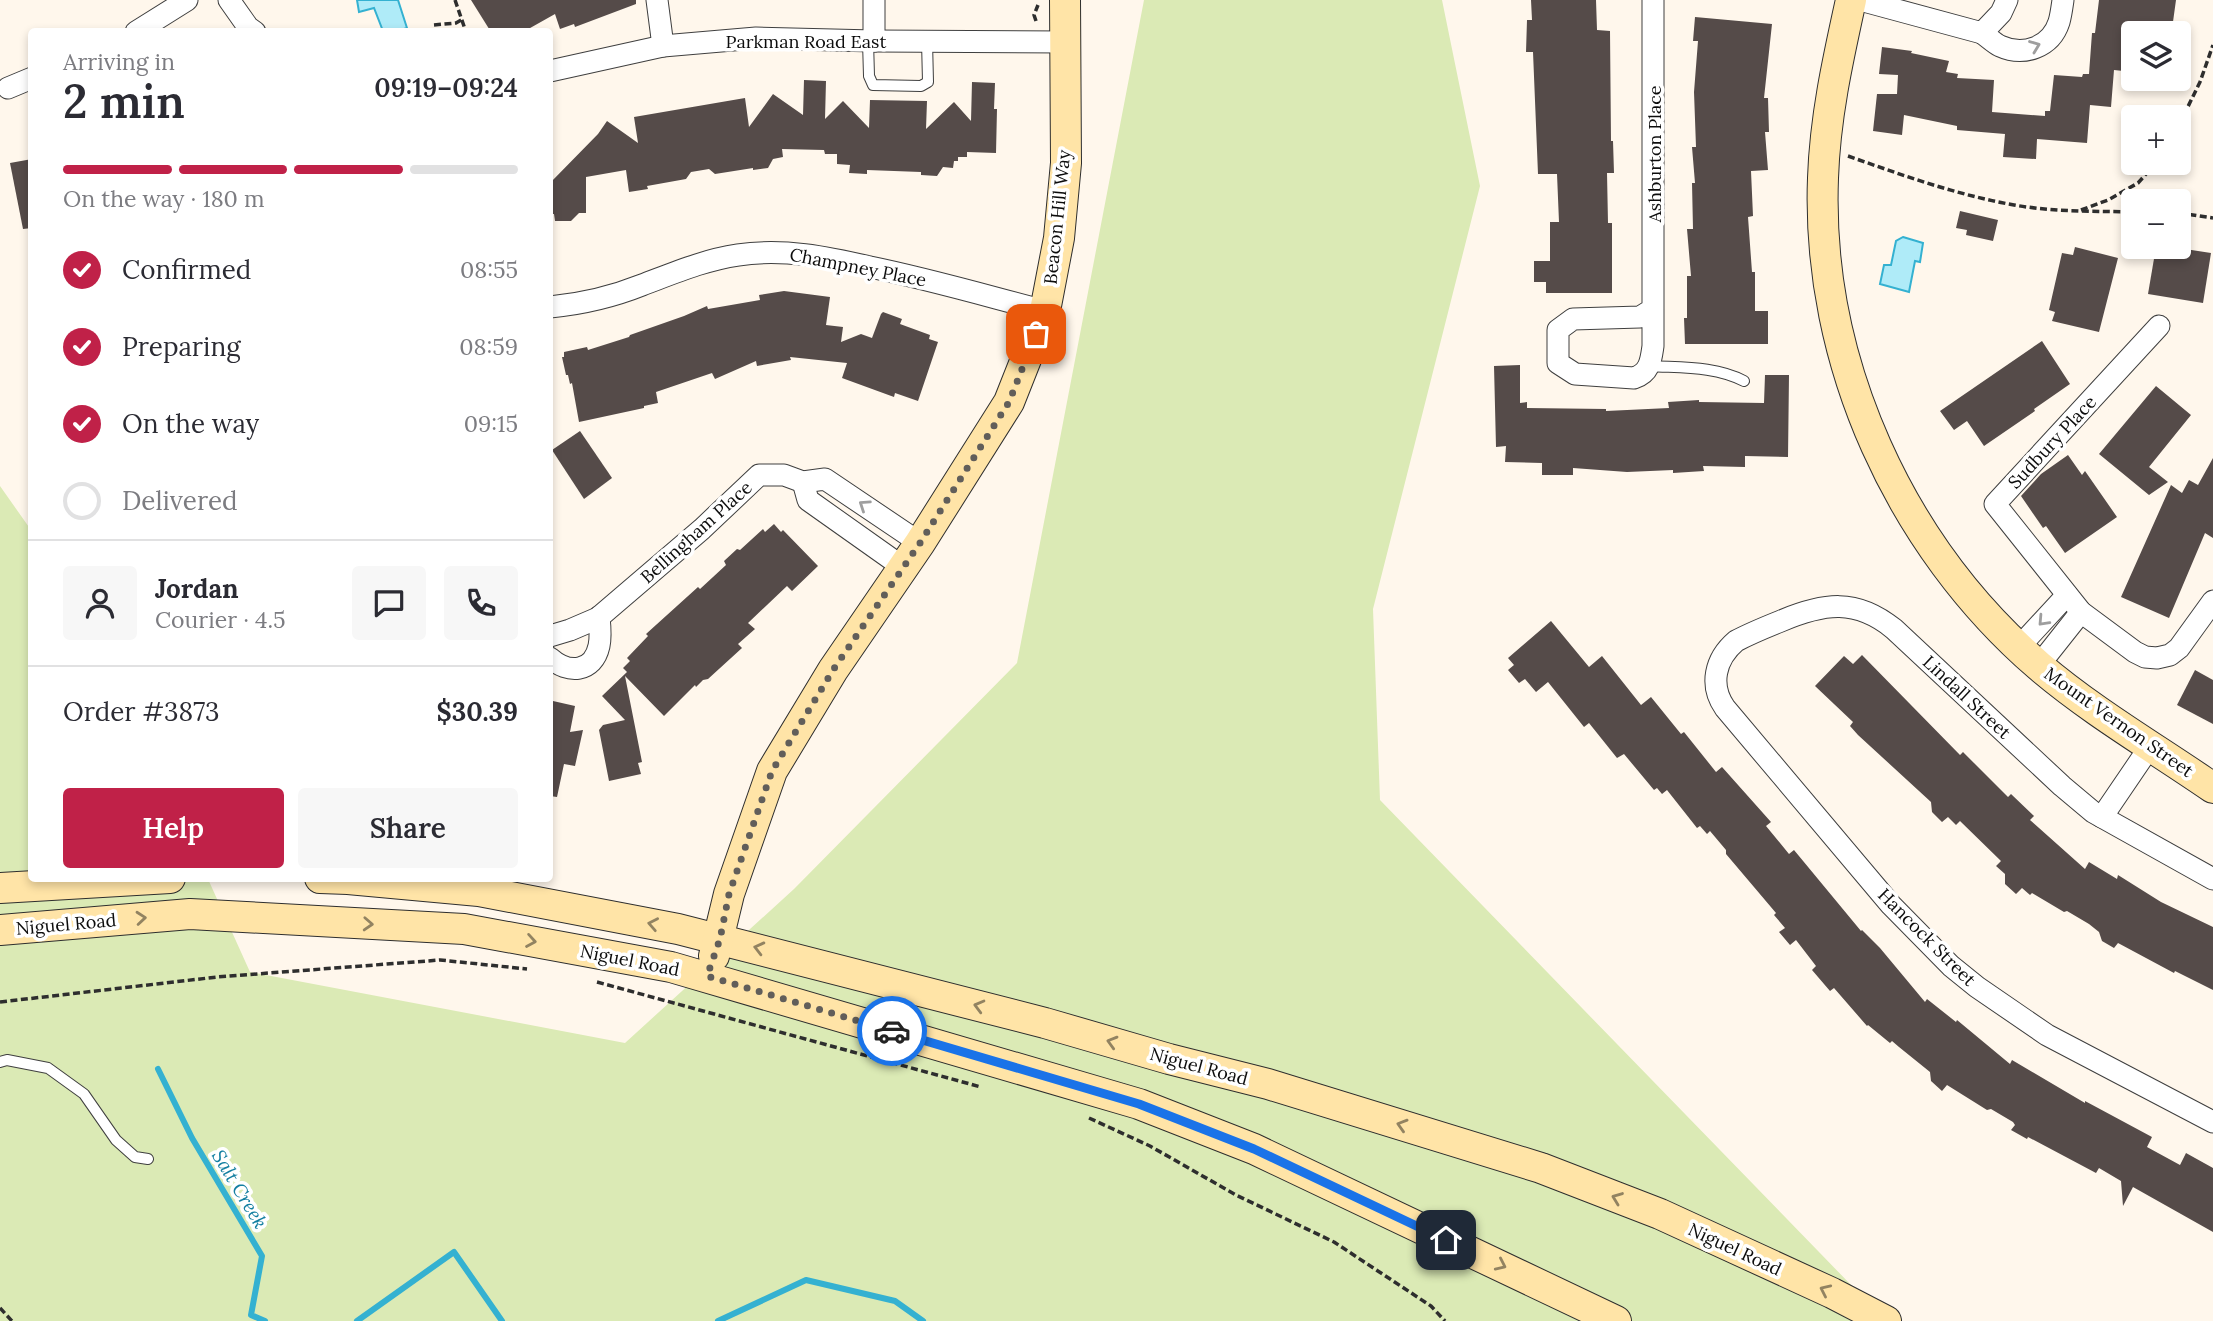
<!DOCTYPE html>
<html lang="en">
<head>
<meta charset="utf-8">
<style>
	:root { --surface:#fff; --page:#f7f7f7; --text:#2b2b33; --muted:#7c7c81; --line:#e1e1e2; --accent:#c02148 }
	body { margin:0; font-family:Lora,serif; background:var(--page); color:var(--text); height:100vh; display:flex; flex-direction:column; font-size:26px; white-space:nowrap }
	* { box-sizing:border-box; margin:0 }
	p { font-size:23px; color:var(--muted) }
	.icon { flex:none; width:38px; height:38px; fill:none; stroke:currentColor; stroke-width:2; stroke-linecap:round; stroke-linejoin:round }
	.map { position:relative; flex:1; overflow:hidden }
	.sheet { position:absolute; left:28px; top:28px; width:525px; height:854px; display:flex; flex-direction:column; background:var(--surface); border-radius:7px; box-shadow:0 4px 10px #0003 }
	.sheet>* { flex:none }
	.tools { position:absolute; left:2121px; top:21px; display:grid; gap:14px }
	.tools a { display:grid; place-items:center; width:70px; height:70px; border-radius:7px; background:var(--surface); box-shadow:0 4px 10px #0003; font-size:35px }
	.pin { position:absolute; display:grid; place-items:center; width:60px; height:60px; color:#fff; margin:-30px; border-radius:14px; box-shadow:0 4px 10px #0006 }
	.courier { position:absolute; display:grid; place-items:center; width:70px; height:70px; margin:-35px; border:5px solid #1a73e8; border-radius:50%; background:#fff; color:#222; box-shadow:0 2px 9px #0007 }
	.overview em { font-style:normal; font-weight:600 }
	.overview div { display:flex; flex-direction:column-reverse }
	.overview { display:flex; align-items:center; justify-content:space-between; height:119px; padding:0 35px }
	h1 { font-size:46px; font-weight:600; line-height:52px }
	.bar { display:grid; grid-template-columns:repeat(4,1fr); gap:10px 7px; align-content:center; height:84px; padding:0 35px }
	.bar i { height:9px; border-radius:5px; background:var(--line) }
	.bar .selected { background:var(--accent) }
	.bar p { grid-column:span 4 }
	.line { display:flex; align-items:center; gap:18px; padding:0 35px; border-top:2px solid var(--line) }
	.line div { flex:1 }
	.round { display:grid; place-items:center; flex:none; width:74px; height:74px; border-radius:7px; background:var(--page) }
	ol { padding:0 35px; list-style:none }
	li { display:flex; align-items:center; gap:21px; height:77px }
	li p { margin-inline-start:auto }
	li .icon { padding:7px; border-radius:50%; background:var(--accent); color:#fff; stroke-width:4 }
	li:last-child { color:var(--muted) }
	li i { width:38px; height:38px; border:4px solid var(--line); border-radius:50% }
	.button { display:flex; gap:14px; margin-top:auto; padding:14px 35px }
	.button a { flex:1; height:80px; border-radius:7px; background:var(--accent); color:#fff; font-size:28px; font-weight:600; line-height:80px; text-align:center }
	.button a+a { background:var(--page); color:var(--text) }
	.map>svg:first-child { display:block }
	.green { fill:#dbeab5 }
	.water { fill:#afebf8; stroke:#34b1d1; stroke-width:2 }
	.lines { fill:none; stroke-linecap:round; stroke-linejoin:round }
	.stream { stroke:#34b1d1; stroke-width:6 }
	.building { fill:#554b49 }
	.lane-casing { stroke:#3f3f3f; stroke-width:12 }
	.street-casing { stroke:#3f3f3f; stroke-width:23 }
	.secondary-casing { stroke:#2e2e2e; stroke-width:32 }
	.path { stroke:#2e2e2e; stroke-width:3.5; stroke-dasharray:7 3.5; stroke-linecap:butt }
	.lane { stroke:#fff; stroke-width:10 }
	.street { stroke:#fff; stroke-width:21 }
	.secondary { stroke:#ffe4a7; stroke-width:30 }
	.oneway { stroke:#9e9e9e }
	.oneway2 { stroke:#928361 }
	.done { stroke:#615e5a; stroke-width:7; stroke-dasharray:0 12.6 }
	.route { stroke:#1a73e8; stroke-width:9 }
	.labels { text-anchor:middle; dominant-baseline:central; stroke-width:7; stroke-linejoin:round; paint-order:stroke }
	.street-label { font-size:18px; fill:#0c0c0c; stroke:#fff }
	.water-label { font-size:19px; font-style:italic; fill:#137fa1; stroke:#fff }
</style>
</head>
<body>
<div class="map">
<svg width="2213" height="1321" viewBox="0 0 2213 1321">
	<rect width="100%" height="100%" fill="#fff7ec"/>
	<polygon class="green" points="1144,0 1442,0 1480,186 1373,609 1380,800 1886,1321 0,1321 0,486 31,530 32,878 208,879 250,972 625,1043 794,889 1017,663"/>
	<g class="water">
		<polygon points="357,0 398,0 407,28 398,31 383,31 374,8 359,12"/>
		<polygon points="1903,237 1923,243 1920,262 1915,261 1909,292 1880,284 1884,265 1891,265 1896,241"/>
	</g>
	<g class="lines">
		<g class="stream">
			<polyline points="158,1069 192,1138 262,1256 251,1315 265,1321"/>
			<polyline points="357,1321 454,1252 502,1321"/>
			<polyline points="718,1321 806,1280 895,1301 923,1321"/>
		</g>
	</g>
	<g class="building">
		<polygon points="471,0 636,0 636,4 575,27 574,24 560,29 555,14 523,32 491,32"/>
		<polygon points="1531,0 1596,0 1597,30 1610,31 1611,141 1613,141 1614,173 1607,173 1608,223 1612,223 1612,293 1546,293 1546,282 1534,282 1534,261 1550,261 1550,222 1559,222 1557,174 1538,174 1533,52 1526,52 1527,20 1532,20"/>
		<polygon points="2099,0 2176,0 2172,29 2133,25 2133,72 2114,70 2111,107 2090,105 2087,143 2037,139 2036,159 2003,157 2005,134 1957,130 1957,126 1904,115 1902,135 1873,131 1877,94 1897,94 1898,75 1879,74 1882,47 1912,51 1911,53 1949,61 1946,72 1958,74 1957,78 1994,80 1992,112 2045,116 2045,111 2050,111 2054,75 2082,77 2083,74 2089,74 2092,33 2095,33"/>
		<polygon points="1695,17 1772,24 1764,98 1768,98 1769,132 1765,132 1768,170 1751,171 1753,216 1748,217 1752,272 1755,272 1755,311 1768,311 1768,344 1685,344 1684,318 1687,318 1687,276 1691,276 1687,229 1693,229 1692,183 1695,183 1692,147 1696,147 1694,92 1698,41 1693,41"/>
		<polygon points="804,80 826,81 825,119 843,101 869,128 870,100 927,101 926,129 954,102 971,121 972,82 995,83 994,109 997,109 996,153 967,152 967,157 958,157 958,161 954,161 953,168 943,167 937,176 921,175 921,172 867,170 867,174 849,173 850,165 837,164 837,154 825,154 824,150 782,149 783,157 773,159 768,168 753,170 753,168 715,174 709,169 691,172 686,179 647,186 648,189 629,192 626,170 586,177 586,213 579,213 571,221 555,221 554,214 550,214 550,183 598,134 607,121 638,143 634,117 745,98 749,127 773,94 803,115"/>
		<polygon points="32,159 32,228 23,229 10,163"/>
		<polygon points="1960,211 1998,220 1993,241 1966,235 1967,230 1956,228"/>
		<polygon points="2075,247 2118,258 2099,332 2052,321 2055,312 2049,310 2062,253 2073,255"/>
		<polygon points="2156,247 2172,247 2211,253 2203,303 2148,294"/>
		<polygon points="784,291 830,297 826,325 843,327 841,342 861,334 872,338 881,314 883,312 902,319 900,324 930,335 929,339 938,342 918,401 895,393 894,397 842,378 847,363 790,357 791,360 757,366 756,361 715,379 712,373 656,392 658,403 644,406 644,408 579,422 572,383 570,384 568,375 566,375 562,357 564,357 564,352 587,347 588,350 629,337 630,335 684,316 707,306 708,309 760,300 759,295"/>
		<polygon points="2042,341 2070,384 2034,409 2035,411 1984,446 1967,421 1954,430 1940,411"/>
		<polygon points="1520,365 1520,403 1527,402 1527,408 1606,409 1606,411 1669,408 1668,402 1699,400 1699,402 1764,403 1765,375 1789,375 1788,457 1745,456 1745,467 1703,466 1704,471 1673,473 1673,470 1627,472 1573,468 1573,475 1542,475 1542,463 1505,462 1506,446 1496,447 1494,366"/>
		<polygon points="2156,386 2191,415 2149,467 2168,482 2149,495 2099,454"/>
		<polygon points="580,431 612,478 584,499 552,450"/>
		<polygon points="2068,455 2082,475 2085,471 2117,517 2065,553 2046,526 2043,528 2021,496 2041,474"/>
		<polygon points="2213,458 2213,538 2205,533 2169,618 2121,597 2171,485 2182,493 2189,480 2198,485"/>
		<polygon points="774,524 781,532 783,530 818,566 792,591 787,586 748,623 755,629 738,644 742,648 708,679 703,680 696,687 695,685 664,716 625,676 642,762 638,763 641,774 609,781 599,730 603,725 625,720 602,696 627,672 623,668 630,661 627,658 648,636 646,634 698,587 700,589 726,565 724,561 737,549 740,550 763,529 765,532"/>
		<polygon points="1551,621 1589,667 1602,656 1641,705 1651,697 1681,734 1684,732 1716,772 1722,767 1771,822 1766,826 1789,854 1794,850 1861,931 1862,930 1880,948 1925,1002 1927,999 1956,1022 1957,1020 2010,1064 2012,1060 2085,1103 2085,1101 2152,1137 2147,1147 2180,1165 2186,1153 2213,1168 2213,1232 2133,1187 2123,1206 2121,1181 2099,1168 2096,1173 2028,1137 2027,1139 2011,1130 2015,1125 2013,1122 1991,1109 1987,1110 1947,1085 1942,1091 1931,1081 1930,1072 1899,1047 1892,1041 1890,1043 1868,1025 1867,1026 1834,988 1830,991 1812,970 1816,966 1796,940 1790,945 1779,932 1785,928 1774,915 1776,913 1726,854 1726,850 1710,831 1707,834 1700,826 1697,828 1667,790 1662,794 1657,788 1654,790 1624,754 1617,758 1589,723 1584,727 1548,682 1536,692 1525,679 1519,683 1508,670 1514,665 1508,658"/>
		<polygon points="1862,655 1960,755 1963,752 2008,797 2011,794 2034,816 2030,820 2085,869 2089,862 2117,879 2118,875 2161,902 2213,927 2213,990 2175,971 2174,973 2118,943 2114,948 2102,941 2099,932 2089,924 2067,911 2064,912 2032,893 2030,895 2022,888 2016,894 2005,884 2005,874 1996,866 2001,861 1960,821 1956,825 1948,817 1942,822 1932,812 1931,802 1858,735 1850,726 1853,722 1815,686 1844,656 1853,664"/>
		<polygon points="2195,670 2213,680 2213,724 2177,705"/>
		<polygon points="553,701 575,706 570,732 583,730 575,766 564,764 557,797 550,796 550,717"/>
	</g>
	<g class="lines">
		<defs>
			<g id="lane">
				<polyline points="868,41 869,76 873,85 921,86 928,82 927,41"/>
				<path d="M 1650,366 C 1682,368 1715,366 1744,381"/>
				<polyline points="0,1062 7,1060 48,1068 84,1094 116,1140 135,1157 148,1159"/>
			</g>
			<g id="street">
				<polyline points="229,0 248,27 255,32"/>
				<polyline points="657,0 663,46"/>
				<polyline points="874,0 874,41"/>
				<path d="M 1653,0 L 1653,346 C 1651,360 1650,373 1634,378 L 1575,374 L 1558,363 L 1558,330 L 1573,319 L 1640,317 L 1653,309"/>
				<polyline points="1860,0 1982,33 2001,13 2007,0"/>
				<polyline points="136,32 187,0"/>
				<path d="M 1982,33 C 1988,37 1994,43 2000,46 C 2024,57 2051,47 2059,22 C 2061,15 2062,7 2063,0"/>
				<polyline points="550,71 663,46 756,38 874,41 1065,42"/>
				<polyline points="8,88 32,78"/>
				<path d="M 550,307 C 581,304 612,297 642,285 C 674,273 704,260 738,255 C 783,248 827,257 870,267 C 929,279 987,296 1045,311"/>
				<polyline points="2159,326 1995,504 2081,612 2135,652 2145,657 2157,658 2170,655 2179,648 2213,601"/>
				<polyline points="803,482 808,500 904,568"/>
				<polyline points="550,636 570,630 598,618 702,529 759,475 784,475 803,482 825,479 920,543"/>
				<polyline points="2019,647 2067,595"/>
				<path d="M 550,658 C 568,674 593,673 599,646 C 601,637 600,626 599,617"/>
				<polyline points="2039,665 2081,612"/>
				<polyline points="2102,817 2151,745"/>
				<path d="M 2213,879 L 2093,812 L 2062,786 L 1894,629 C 1856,598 1824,603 1781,621 C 1766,627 1751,633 1736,641 C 1715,659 1709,685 1725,708 L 1891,905 L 1951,966 L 1977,987 L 2047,1035 L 2213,1122"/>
			</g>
			<g id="secondary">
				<path d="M 1851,0 C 1838,59 1825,117 1823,178 C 1816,362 1900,546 2039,666 C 2093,712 2155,748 2213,788"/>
				<polyline points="320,878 348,879 479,891 678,929 1045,1023 1169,1059 1268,1084 1541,1168 1660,1214 1832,1293 1886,1321"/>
				<polyline points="0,888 170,878"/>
				<polyline points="0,930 190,914 464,929 671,967 1139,1104 1254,1149 1616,1321"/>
				<polyline points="714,956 729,894 772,771 833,670 920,543 1009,402 1045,311 1059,238 1066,163 1065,0"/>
			</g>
		</defs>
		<use href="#lane" class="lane-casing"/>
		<use href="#street" class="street-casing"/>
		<use href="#secondary" class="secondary-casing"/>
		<g class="path">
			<polyline points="455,0 466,32"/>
			<polyline points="1036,21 1034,15 1038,5"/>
			<polyline points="434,25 456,23 463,19"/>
			<polyline points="2179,125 2200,82 2213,45"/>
			<path d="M 1848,156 C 1902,175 1957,195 2014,205 C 2054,212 2093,211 2133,212"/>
			<polyline points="2081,210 2108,200 2138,183 2156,163"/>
			<polyline points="2179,213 2213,218"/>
			<polyline points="597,982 981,1087"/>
			<polyline points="0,1002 217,977 440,960 527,969"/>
			<polyline points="1089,1118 1150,1146 1236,1195 1334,1242 1431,1306 1445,1321"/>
			<polyline points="0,1308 12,1321"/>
		</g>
		<use href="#lane" class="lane"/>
		<use href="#street" class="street"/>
		<use href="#secondary" class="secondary"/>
	</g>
	<defs><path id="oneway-chevron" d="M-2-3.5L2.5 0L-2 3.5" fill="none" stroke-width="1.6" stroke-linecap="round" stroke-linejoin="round" transform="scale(1.75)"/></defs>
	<g class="oneway">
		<use href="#oneway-chevron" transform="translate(2035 46) rotate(-21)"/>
		<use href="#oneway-chevron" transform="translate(864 505) rotate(-146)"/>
		<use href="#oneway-chevron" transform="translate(2043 621) rotate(133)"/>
	</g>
	<g class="oneway2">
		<use href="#oneway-chevron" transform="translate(141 918) rotate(-5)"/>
		<use href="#oneway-chevron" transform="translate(368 924) rotate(3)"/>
		<use href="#oneway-chevron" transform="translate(653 924) rotate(-169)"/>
		<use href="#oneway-chevron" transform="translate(531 941) rotate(10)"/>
		<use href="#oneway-chevron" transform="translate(759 948) rotate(-166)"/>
		<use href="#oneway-chevron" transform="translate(979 1006) rotate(-165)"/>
		<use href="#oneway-chevron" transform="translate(1112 1042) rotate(-164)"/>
		<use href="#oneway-chevron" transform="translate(1402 1125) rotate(-163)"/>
		<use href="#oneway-chevron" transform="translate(1617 1198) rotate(-159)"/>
		<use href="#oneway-chevron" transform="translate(1501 1265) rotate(25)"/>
		<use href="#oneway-chevron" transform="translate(1825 1290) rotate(-155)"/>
	</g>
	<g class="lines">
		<polyline class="done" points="892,1031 707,976 720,939 729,894 772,771 833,670 920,543 1009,402 1036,334"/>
		<polyline class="route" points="892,1031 1139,1104 1254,1149 1446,1240"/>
	</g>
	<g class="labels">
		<g class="street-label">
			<text x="806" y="41">Parkman Road East</text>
			<text transform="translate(1654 154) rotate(-90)">Ashburton Place</text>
			<text transform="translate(1057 217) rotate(-84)">Beacon Hill Way</text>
			<text transform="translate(858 267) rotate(11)">Champney Place</text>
			<text transform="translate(2052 442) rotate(-47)">Sudbury Place</text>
			<text transform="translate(696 532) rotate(-42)">Bellingham Place</text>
			<text transform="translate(1967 697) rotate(43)">Lindall Street</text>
			<text transform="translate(2119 722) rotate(35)">Mount Vernon Street</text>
			<text transform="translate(66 924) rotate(-5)">Niguel Road</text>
			<text transform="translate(1927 937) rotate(45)">Hancock Street</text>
			<text transform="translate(630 960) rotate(11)">Niguel Road</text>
			<text transform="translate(1199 1066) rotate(15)">Niguel Road</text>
			<text transform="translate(1735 1249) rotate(25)">Niguel Road</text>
		</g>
		<g class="water-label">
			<text transform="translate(240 1189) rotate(59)">Salt Creek</text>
		</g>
	</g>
</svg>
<div class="tools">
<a><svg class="icon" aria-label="layers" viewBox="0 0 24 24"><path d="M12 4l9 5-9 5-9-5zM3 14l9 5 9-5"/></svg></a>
<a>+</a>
<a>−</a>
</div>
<div class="pin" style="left:1036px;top:334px;background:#ea580c"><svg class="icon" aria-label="bag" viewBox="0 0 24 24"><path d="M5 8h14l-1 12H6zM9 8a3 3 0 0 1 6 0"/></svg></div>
<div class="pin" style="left:1446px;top:1240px;background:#1f2937"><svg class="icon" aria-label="home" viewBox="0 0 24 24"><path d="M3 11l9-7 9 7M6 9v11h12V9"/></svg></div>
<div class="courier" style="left:892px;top:1031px"><svg class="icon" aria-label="car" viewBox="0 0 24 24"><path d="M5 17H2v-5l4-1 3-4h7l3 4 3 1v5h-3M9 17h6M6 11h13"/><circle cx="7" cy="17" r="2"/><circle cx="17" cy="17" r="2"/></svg></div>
<section class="sheet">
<div class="overview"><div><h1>2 min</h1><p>Arriving in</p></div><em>09:19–09:24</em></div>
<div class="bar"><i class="selected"></i><i class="selected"></i><i class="selected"></i><i></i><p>On the way · 180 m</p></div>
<ol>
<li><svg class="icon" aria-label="check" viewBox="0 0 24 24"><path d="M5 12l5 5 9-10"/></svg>Confirmed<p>08:55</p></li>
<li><svg class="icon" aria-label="check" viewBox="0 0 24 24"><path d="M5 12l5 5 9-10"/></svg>Preparing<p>08:59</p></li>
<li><svg class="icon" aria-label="check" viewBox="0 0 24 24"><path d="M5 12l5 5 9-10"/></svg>On the way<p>09:15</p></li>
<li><i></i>Delivered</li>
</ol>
<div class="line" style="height:126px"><a class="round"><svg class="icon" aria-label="person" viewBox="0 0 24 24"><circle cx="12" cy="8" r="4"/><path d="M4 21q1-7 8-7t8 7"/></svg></a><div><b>Jordan</b><p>Courier · 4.5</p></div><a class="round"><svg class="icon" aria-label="chat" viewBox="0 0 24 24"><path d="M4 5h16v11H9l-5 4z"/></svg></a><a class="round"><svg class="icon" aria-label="phone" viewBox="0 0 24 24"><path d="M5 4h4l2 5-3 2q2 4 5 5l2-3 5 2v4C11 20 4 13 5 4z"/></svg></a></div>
<div class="line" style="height:91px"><div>Order #3873</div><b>$30.39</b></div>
<div class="button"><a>Help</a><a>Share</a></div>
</section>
</div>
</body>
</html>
